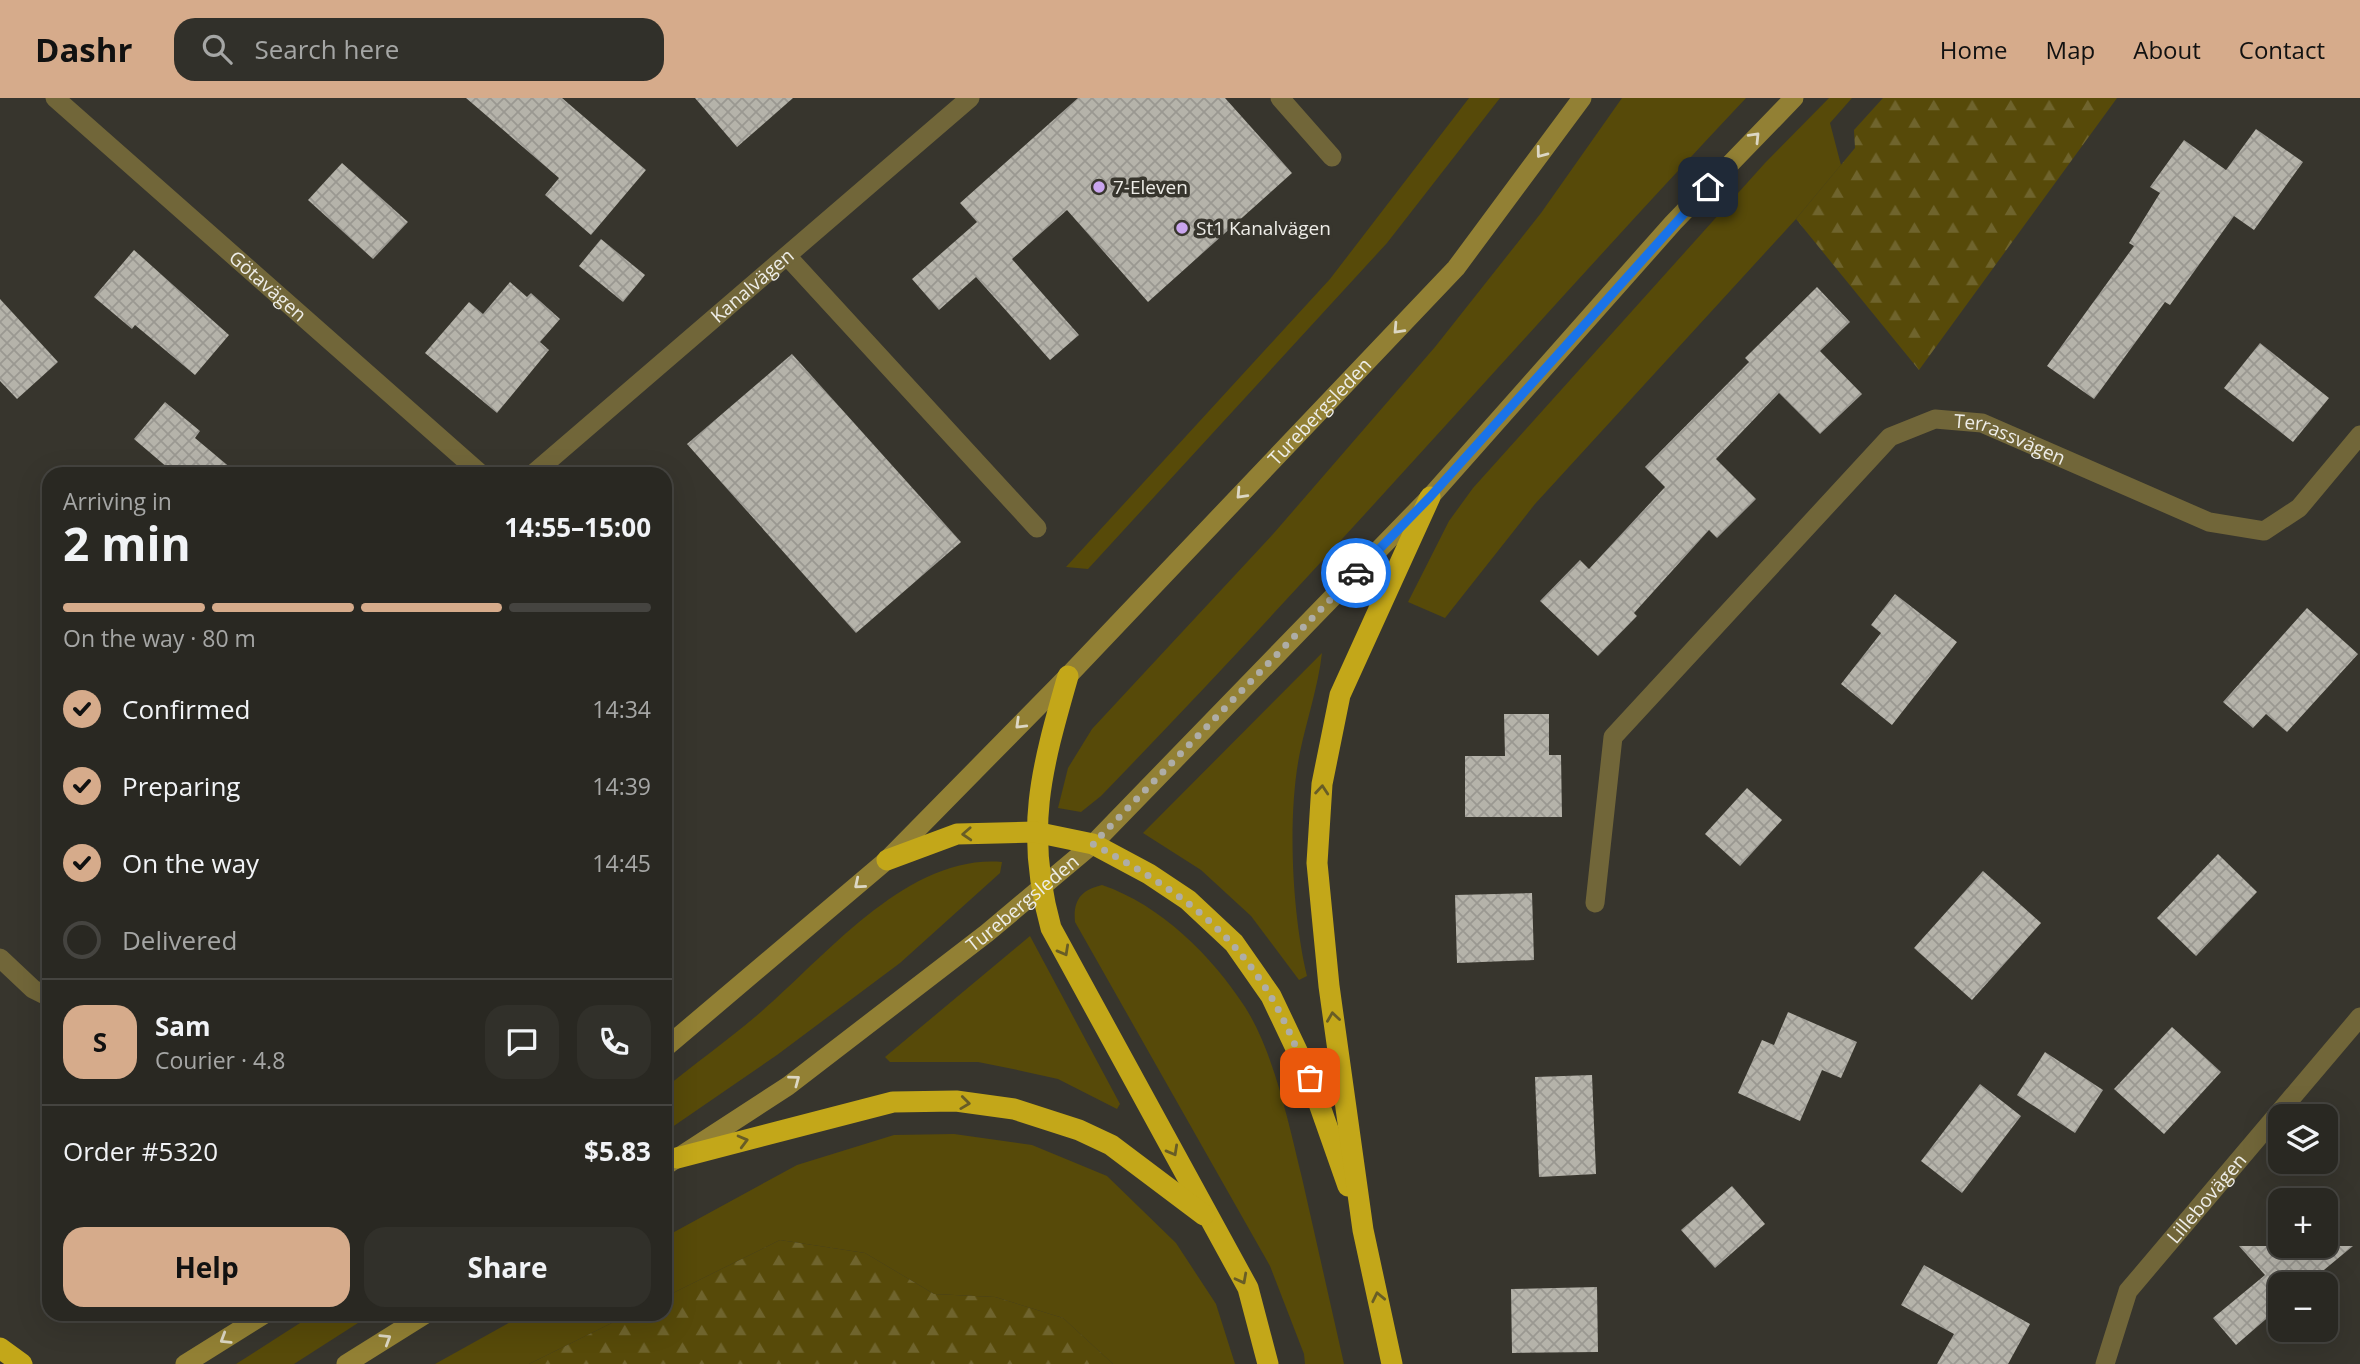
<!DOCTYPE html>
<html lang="en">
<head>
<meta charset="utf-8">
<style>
	:root { --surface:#292822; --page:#31302a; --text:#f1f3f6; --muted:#a5a6a5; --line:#454440; --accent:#d6ab8b }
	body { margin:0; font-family:"Open Sans",sans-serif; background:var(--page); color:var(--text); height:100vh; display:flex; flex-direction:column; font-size:26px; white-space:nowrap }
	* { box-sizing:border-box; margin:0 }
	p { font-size:23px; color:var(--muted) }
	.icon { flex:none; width:38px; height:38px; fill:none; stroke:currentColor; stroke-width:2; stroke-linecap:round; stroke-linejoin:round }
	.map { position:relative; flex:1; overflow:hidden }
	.panel { position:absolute; left:42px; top:369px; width:630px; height:854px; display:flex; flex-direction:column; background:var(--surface); border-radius:21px; box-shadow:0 7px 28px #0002,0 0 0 2px var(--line) }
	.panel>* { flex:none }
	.controls { position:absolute; left:2268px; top:1006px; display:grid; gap:14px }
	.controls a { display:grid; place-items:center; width:70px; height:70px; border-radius:14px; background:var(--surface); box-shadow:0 7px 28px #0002,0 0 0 2px var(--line); font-size:35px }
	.pin { position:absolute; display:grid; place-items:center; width:60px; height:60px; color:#fff; margin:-30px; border-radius:14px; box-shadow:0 4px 10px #0006 }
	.courier { position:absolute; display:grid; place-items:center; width:70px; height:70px; margin:-35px; border:5px solid #1a73e8; border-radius:50%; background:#fff; color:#222; box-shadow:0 2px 9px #0007 }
	.headline em { font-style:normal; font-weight:700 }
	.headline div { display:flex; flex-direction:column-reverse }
	.headline { display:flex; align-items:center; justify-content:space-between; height:119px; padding:0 21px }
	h1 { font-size:46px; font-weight:700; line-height:52px }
	.bar { display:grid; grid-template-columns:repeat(4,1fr); gap:10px 7px; align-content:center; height:84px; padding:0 21px }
	.bar i { height:9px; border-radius:5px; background:var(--line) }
	.bar .current { background:var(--accent) }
	.bar p { grid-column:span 4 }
	.line { display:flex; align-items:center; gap:18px; padding:0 21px; border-top:2px solid var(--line) }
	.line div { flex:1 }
	.round { display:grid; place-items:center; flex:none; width:74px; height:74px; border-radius:21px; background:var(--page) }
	ol { padding:0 21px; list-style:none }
	li { display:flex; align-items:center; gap:21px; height:77px }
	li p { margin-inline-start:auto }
	li .icon { padding:7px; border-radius:50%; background:var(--accent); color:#111; stroke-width:4 }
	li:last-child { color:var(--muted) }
	li i { width:38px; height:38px; border:4px solid var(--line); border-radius:50% }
	.primary-button { display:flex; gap:14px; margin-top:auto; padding:14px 21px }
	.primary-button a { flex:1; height:80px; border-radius:21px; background:var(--accent); color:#111; font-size:28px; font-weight:700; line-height:80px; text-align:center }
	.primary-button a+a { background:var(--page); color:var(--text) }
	header { display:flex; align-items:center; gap:42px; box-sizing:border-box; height:98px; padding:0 35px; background:var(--accent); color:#111 }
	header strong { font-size:33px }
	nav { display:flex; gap:38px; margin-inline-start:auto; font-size:24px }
	.search { width:490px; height:63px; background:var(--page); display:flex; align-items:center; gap:18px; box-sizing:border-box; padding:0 24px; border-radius:21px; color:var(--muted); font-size:26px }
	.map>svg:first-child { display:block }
	.grass { fill:#574a09 }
	.forest { fill:url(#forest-firs) }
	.building { fill:url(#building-cross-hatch) }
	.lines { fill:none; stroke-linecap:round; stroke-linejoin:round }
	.service { stroke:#716639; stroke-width:19 }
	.minor { stroke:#716639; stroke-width:19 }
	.secondary { stroke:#928034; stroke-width:19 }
	.motorway { stroke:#c3a719; stroke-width:21 }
	.oneway { stroke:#dcd7c4 }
	.oneway2 { stroke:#685d26 }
	.done { stroke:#aeada7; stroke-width:7; stroke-dasharray:0 12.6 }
	.route { stroke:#1a73e8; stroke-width:9 }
	.poi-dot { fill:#c9a5ee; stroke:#37352d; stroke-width:2.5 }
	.labels { text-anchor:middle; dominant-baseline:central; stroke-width:7; stroke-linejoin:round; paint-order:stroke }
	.poi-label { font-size:19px; fill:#eeede8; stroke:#37352d; text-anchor:start }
	.street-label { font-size:19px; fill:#eeede8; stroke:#37352d }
</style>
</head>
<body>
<header>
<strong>Dashr</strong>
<div class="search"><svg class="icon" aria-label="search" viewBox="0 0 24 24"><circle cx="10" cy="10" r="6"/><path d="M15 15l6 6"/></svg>Search here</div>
<nav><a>Home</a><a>Map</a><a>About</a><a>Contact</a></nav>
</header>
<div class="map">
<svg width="2360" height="1266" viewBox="0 0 2360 1266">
	<defs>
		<pattern id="forest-firs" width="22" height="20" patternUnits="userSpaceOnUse" patternTransform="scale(1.75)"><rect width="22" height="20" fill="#574a09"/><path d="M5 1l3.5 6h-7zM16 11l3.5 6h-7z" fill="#6f642d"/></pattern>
		<pattern id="building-cross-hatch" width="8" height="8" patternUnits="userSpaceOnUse" patternTransform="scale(1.75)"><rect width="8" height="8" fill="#b5b3aa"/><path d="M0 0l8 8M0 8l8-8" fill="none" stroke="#9a9891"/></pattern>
	</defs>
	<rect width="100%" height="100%" fill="#37352d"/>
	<g class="grass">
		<polygon points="1469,0 1500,0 1387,145 1088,471 1066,469 1330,181"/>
		<path d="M 1622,0 L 1746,0 C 1529,231 1322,470 1101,698 L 1081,714 L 1058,710 L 1068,670 L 1092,631 L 1274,435 L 1435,249 L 1541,115 Z"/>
		<polygon points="1829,0 1852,0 1830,25 1841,67 1796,121 1535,406 1445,520 1408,504 1449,423 1473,390 1765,65"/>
		<path d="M 1322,555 C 1318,589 1307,621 1300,654 C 1287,717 1292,815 1307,878 L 1299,882 L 1251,818 L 1201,772 L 1143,735 Z"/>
		<path d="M 1002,764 L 1000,775 L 900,865 L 777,957 L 665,1034 L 665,990 C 697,964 731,940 762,913 C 827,857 908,756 1002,764 Z"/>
		<path d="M 1102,787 C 1161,807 1212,858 1245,909 C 1274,954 1289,1027 1302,1080 C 1316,1142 1330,1204 1344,1266 L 1305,1266 L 1304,1256 L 1270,1168 L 1075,824 C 1073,802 1081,792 1102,787 Z"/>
		<polygon points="1030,838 1120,1006 1117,1011 1058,981 1013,971 978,964 890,964 885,959"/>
		<polygon points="954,1036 1032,1047 1107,1078 1176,1145 1216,1206 1235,1266 1113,1266 1063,1220 995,1199 934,1196 865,1155 780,1142 665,1199 665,1139 797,1067 894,1037"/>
		<polygon points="314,1216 372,1216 294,1266 236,1266"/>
		<polygon points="525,1216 630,1216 529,1266 435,1266"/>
	</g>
	<g class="forest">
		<polygon points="1883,0 2117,0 1919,272 1796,121 1855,50 1854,32"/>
		<polygon points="780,1142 865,1155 934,1196 995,1199 1063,1220 1113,1266 529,1266 630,1216 665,1216 665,1199"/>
	</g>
	<g class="building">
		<polygon points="466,0 562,0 646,72 591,137 545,97 559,80"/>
		<polygon points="695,0 793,0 737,49"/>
		<polygon points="1078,0 1225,0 1292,75 1148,204 1067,112 1012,161 1079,237 1050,262 976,179 939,212 912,181 977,124 960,105"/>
		<polygon points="2256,31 2303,64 2254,132 2234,118 2170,207 2165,204 2094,301 2047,268 2134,148 2129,145 2160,95 2150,89 2184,42 2226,72"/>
		<polygon points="342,65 408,124 373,161 308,102"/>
		<polygon points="601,141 645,177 623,204 579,168"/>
		<polygon points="134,152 229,237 195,277 135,227 132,231 94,199"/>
		<polygon points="510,184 527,199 531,195 560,221 540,244 549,252 497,315 425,255 469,204 483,216"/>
		<polygon points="1817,189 1850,224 1820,253 1862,296 1820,336 1779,295 1716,361 1756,401 1717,440 1709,432 1634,515 1637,518 1598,558 1540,503 1580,462 1589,471 1665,389 1645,369 1749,264 1745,260"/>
		<polygon points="0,201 58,264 17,301 0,283"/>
		<polygon points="2260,245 2329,300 2293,344 2224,290"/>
		<polygon points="792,256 961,444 856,535 687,346"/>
		<polygon points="165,304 200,333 195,340 238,376 175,376 134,341"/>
		<polygon points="1895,496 1957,544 1892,627 1841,586 1881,535 1871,527"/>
		<polygon points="2307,510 2358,556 2287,634 2266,616 2253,630 2223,604"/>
		<polygon points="1504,616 1549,616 1549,657 1561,657 1562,719 1465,719 1465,658 1505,658"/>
		<polygon points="1747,690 1782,722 1740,768 1705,736"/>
		<polygon points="2218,756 2257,794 2196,858 2157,820"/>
		<polygon points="1983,773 2041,825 1972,902 1914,850"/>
		<polygon points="1532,795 1534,862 1457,865 1455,797"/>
		<polygon points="1788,914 1857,944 1841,980 1822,972 1800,1023 1738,995 1762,942 1774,947"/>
		<polygon points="2172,929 2221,974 2164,1036 2114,991"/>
		<polygon points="2045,954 2103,992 2075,1035 2017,997"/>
		<polygon points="1592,977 1596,1076 1539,1079 1535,979"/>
		<polygon points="1980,986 2021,1018 1962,1095 1921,1063"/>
		<polygon points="1732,1088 1765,1126 1715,1170 1681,1132"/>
		<polygon points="2239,1148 2353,1148 2307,1186 2280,1186 2280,1209 2236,1247 2213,1220 2265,1177"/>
		<polygon points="1924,1167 2030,1226 2008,1266 1937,1266 1954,1236 1901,1207"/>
		<polygon points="1597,1189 1598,1254 1512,1255 1511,1191"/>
	</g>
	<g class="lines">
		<polyline class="service" points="788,159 1037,430"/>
		<g class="minor">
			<path id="s1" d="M 55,0 L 481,376"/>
			<polyline points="1280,0 1332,59"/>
			<path id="s2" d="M 533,376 L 970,0"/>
			<path id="s3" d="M 1595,805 L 1613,639 L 1890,339 L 1935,321 L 1982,325 L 2209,424 L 2264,433 L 2299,410 L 2360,337"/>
			<polyline points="0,860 33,891 49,899"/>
			<path id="s4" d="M 2105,1266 L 2128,1193 L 2360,919"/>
		</g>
		<g class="secondary">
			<path id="s5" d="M 665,950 L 887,762 L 1068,578 L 1456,170 L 1582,0"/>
			<path id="s6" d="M 665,1068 L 788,988 L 987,835 L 1093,746 L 1430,399 L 1673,125 L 1794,0"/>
			<polyline points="185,1266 265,1216"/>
			<polyline points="346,1266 426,1216"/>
		</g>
		<g class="motorway">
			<path d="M 1068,578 C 1041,672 1024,733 1051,830 L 1248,1190 L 1268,1266"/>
			<polyline points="887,762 957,736 1035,734 1093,746 1149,776 1188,802 1234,845 1271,898 1310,980 1348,1088"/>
			<polyline points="677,1060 893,1004 956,1003 1014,1011 1079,1032 1111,1047 1204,1117"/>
			<polyline points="0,1250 22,1266"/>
			<polyline points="1392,1266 1363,1132 1329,888 1317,765 1322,686 1340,597 1430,399"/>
		</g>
	</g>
	<defs><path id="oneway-chevron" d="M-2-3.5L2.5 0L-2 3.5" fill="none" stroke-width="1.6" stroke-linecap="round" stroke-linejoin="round" transform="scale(1.75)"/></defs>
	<g class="oneway">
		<use href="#oneway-chevron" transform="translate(1755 39) rotate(-46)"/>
		<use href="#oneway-chevron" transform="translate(1541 55) rotate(127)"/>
		<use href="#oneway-chevron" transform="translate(1398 231) rotate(133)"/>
		<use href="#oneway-chevron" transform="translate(1241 396) rotate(133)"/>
		<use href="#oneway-chevron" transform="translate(1020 626) rotate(136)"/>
		<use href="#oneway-chevron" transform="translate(859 786) rotate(140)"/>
		<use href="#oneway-chevron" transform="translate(795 982) rotate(-37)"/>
		<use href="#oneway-chevron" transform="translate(225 1241) rotate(148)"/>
		<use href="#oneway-chevron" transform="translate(386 1241) rotate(-32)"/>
	</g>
	<g class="oneway2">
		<use href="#oneway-chevron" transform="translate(1322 692) rotate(-85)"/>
		<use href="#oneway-chevron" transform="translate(967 736) rotate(177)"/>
		<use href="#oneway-chevron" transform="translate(1064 853) rotate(61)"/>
		<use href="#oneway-chevron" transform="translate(1333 919) rotate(-98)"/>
		<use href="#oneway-chevron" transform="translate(965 1005) rotate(7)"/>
		<use href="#oneway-chevron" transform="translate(743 1043) rotate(-15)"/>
		<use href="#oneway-chevron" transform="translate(1173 1053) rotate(61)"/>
		<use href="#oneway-chevron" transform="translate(1242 1181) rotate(62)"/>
		<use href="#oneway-chevron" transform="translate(1378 1199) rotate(-102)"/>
	</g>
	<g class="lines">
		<path class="done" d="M 1310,980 C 1297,953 1286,923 1270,897 C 1225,823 1167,786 1093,746 L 1356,475"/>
		<polyline class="route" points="1356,475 1430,399 1708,89"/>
	</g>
	<g class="poi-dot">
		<circle cx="1099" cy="89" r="7"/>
		<circle cx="1182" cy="130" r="7"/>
	</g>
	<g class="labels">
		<g class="poi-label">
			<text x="1113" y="89">7-Eleven</text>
			<text x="1196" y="130">St1 Kanalvägen</text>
		</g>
		<g class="street-label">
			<text stroke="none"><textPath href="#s1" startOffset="284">Götavägen</textPath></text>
			<text stroke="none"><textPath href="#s2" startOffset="289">Kanalvägen</textPath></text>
			<text stroke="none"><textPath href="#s5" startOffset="914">Turebergsleden</textPath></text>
			<text stroke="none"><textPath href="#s3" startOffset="702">Terrassvägen</textPath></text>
			<text stroke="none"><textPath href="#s6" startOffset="444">Turebergsleden</textPath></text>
			<text stroke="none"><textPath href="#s4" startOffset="198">Lillebovägen</textPath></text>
		</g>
	</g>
</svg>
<div class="controls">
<a><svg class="icon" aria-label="layers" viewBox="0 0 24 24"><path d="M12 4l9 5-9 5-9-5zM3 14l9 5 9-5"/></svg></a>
<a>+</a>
<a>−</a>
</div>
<div class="pin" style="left:1310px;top:980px;background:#ea580c"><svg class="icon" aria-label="bag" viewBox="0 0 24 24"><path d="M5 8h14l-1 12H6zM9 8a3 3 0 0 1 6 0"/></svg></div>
<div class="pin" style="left:1708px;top:89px;background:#1f2937"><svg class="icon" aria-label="home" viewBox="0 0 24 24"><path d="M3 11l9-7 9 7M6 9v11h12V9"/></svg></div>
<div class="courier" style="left:1356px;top:475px"><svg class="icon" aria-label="car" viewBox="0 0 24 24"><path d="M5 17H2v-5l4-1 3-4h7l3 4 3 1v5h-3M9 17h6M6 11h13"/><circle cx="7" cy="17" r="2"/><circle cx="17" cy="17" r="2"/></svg></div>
<section class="panel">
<div class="headline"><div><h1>2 min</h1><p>Arriving in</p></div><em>14:55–15:00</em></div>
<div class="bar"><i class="current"></i><i class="current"></i><i class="current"></i><i></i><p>On the way · 80 m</p></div>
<ol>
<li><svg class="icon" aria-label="check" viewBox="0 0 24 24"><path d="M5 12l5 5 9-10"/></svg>Confirmed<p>14:34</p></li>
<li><svg class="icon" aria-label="check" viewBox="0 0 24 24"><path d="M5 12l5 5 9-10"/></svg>Preparing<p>14:39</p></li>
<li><svg class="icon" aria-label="check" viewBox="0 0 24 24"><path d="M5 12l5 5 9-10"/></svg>On the way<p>14:45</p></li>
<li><i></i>Delivered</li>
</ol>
<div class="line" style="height:126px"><b class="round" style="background:var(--accent);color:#111">S</b><div><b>Sam</b><p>Courier · 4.8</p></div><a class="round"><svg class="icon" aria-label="chat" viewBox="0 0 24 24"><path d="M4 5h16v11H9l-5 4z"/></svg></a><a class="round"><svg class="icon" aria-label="phone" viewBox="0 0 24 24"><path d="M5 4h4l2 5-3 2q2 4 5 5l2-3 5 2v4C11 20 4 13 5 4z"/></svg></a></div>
<div class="line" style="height:91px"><div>Order #5320</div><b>$5.83</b></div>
<div class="primary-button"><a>Help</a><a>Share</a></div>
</section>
</div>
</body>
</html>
